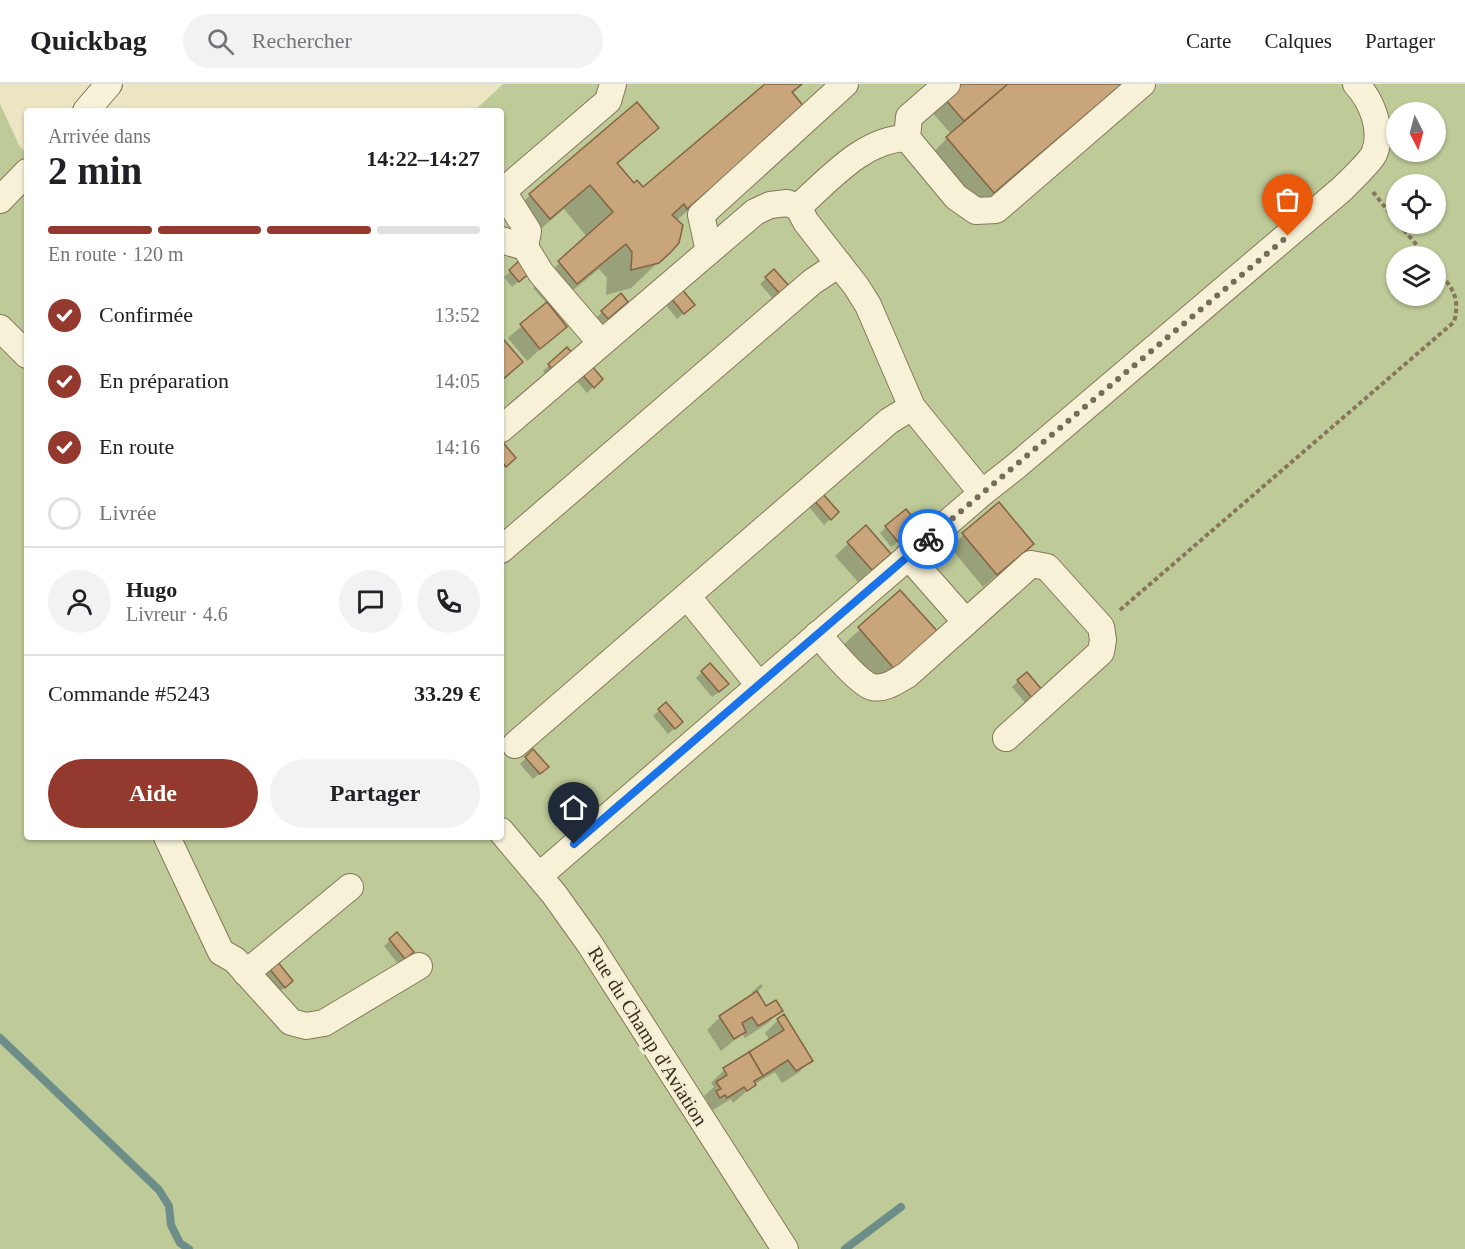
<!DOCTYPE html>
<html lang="fr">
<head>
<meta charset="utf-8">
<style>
	:root { --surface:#fff; --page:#f2f2f2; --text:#202124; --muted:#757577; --line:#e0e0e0; --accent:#93392d }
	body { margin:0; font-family:"Times New Roman",serif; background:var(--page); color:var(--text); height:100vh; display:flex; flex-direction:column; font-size:22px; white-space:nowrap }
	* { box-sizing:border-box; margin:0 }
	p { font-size:20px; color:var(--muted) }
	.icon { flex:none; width:33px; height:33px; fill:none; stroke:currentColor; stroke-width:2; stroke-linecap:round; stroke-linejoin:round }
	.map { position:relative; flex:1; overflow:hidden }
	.sheet { position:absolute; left:24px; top:24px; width:480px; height:732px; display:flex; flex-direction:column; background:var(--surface); border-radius:6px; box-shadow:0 2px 4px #0004 }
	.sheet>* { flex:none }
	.needle { width:39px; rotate:174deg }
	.fabs { position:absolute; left:1386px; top:18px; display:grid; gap:12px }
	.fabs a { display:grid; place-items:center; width:60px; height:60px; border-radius:50%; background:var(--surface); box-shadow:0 2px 4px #0004; font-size:30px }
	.pin { position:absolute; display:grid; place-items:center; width:51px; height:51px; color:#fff; margin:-62px -26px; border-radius:50% 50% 50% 0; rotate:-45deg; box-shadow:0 0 6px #0007 }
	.pin .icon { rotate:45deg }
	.courier { position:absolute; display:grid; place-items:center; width:60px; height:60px; margin:-30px; border:4px solid #1a73e8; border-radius:50%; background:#fff; color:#222; box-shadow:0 2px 8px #0007 }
	.summary em { font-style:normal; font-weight:700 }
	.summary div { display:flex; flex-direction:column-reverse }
	.summary { display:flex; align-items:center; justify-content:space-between; height:102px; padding:0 24px }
	h1 { font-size:39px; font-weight:700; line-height:45px }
	.bar { display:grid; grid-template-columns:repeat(4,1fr); gap:9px 6px; align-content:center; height:72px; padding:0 24px }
	.bar i { height:8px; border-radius:4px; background:var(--line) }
	.bar .selected { background:var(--accent) }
	.bar p { grid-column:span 4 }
	.line { display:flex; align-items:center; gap:15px; padding:0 24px; border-top:2px solid var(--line) }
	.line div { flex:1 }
	.round { display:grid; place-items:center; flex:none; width:63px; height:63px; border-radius:32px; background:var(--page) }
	ol { padding:0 24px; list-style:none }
	li { display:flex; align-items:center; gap:18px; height:66px }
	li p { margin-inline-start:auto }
	li .icon { padding:6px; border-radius:50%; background:var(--accent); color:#fff; stroke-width:4 }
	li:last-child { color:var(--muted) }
	li i { width:33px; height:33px; border:3px solid var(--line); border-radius:50% }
	.primary-button { display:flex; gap:12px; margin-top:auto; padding:12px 24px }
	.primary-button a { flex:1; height:69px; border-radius:36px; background:var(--accent); color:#fff; font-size:24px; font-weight:700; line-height:69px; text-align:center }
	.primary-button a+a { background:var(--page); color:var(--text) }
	header { display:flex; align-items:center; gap:36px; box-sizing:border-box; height:84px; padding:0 30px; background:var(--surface); border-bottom:2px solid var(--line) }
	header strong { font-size:28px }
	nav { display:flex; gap:33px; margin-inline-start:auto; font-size:21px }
	.search { width:420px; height:54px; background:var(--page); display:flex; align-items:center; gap:15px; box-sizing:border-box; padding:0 21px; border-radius:33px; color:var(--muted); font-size:22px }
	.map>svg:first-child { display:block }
	.green { fill:#beca98; fill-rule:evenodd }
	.shadow { fill:#0003 }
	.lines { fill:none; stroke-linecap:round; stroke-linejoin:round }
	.stream { stroke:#6d8d89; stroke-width:8 }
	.building { fill:#c9a57b; stroke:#846442; stroke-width:1.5 }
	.minor-casing { stroke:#86775b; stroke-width:28 }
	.path { stroke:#86775b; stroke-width:4; stroke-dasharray:4.5 3; stroke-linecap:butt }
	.minor { stroke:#f7f2d7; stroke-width:26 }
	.done { stroke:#766d59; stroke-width:6; stroke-dasharray:0 10.8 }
	.route { stroke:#1a73e8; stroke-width:8 }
	.labels { text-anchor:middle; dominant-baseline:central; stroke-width:6; stroke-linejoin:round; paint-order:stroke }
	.street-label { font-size:20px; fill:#372d1f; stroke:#f4eed3 }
</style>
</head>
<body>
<header>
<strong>Quickbag</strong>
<div class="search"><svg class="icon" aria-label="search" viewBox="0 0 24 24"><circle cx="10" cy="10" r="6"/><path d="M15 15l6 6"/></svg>Rechercher</div>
<nav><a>Carte</a><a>Calques</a><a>Partager</a></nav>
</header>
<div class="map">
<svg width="1465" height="1165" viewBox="0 0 1465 1165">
	<rect width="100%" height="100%" fill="#ece5c4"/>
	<path class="green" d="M 503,0 L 1465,0 L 1465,1165 L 0,1165 L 0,20 L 20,63 L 27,69 L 27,753 L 501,753 L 501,27 L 474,27 ZM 1396,28 L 1436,28 L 1436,68 L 1396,68 ZM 1396,100 L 1436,100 L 1436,140 L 1396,140 ZM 1396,172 L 1436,172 L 1436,212 L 1396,212 Z"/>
	<g class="shadow">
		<polygon points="768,0 803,0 792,10 778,49 676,137 670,167 631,204 606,211 607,194 599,185 550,225 565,243 527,277 508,254 547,220 533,204 587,153 564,125 524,159 505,137 530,111 657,44 617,81 634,102 643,105"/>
		<polygon points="963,0 1118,0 1119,1 1099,21 974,127 928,74 951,50 932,28"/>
		<polygon points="521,178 524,193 512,203 504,193"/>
		<polygon points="774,187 788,203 774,216 760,200"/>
		<polygon points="671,214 686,227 677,235 665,220"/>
		<polygon points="620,224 602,240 596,234 602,228"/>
		<polygon points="567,265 548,293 543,287"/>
		<polygon points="582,290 595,301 587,309 576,296"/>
		<polygon points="501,359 508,380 501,386"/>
		<polygon points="822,411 831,434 824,441 809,423"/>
		<polygon points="999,420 1032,460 983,503 950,463"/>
		<polygon points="866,443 876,482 858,498 835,472"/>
		<polygon points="886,443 911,447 891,463 880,449"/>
		<polygon points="900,508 937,549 876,605 840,564"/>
		<polygon points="702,588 721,606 712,613 696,594"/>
		<polygon points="1018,597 1035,613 1026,620 1012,603"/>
		<polygon points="666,620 675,644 668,650 653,632"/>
		<polygon points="533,667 541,689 533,695 520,680"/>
		<polygon points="397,850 406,874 398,880 384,862"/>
		<polygon points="277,879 285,903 278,909 264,891"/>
		<polygon points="761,900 763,902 756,909 766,924 781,926 768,939 745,954 742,950 721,967 707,946 720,933 754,911 752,908"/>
		<polygon points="778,936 811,976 798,989 782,999 775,988 755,1000 733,1019 731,1015 713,1026 711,1023 707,1026 704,1022 708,1018 704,1012 714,1003 711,999 724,986 770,957 765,949"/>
	</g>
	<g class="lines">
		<g class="stream">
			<polyline points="0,954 159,1106 169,1122 171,1141 180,1159 189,1165"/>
			<polyline points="845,1165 901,1123"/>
		</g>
	</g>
	<g class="building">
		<polygon points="765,0 802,0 792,8 805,24 687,125 684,120 672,131 683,141 679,159 671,168 659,179 631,186 632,168 626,160 577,200 558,177 613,128 590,101 550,135 529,110 637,18 659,44 617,79 634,99 637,96 643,103"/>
		<polygon points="961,0 1008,0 964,37 944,14"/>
		<polygon points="1008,0 1119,0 1121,1 994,109 946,53"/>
		<polygon points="521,175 532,187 519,198 509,186"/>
		<polygon points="774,185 790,203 781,211 765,193"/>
		<polygon points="681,204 695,221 684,230 670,213"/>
		<polygon points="621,209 628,218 608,235 601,227"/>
		<polygon points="547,218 567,243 540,265 520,240"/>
		<polygon points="504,256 523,278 501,297 501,259"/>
		<polygon points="567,263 574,271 554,288 548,280"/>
		<polygon points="590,280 603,295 594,304 581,289"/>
		<polygon points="501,356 516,374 506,383 501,377"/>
		<polygon points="822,409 839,428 831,436 814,416"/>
		<polygon points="999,418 1034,460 997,491 962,449"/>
		<polygon points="906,425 919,441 898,458 885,442"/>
		<polygon points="866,441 891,470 872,486 847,458"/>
		<polygon points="900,506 939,549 896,587 858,543"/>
		<polygon points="710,579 729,600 719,608 701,587"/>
		<polygon points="1027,588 1043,607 1033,615 1017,596"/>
		<polygon points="666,618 683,638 675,645 658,625"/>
		<polygon points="533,665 549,683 540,690 525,673"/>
		<polygon points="397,848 414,868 405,875 389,855"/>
		<polygon points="277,877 293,897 285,904 269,884"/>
		<polygon points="757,907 766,922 776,916 783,927 758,942 752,933 742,939 746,948 734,955 719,932"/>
		<polygon points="784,930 813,977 796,987 788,976 763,992 749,968 784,946 777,935"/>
		<polygon points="749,968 763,992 754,997 756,1001 747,1007 744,1003 727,1014 725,1011 720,1014 716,1007 721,1005 716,998 727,991 723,984"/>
	</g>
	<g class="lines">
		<defs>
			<g id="minor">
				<polyline points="947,0 909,33 907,54 956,113 976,127 996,126 1142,0"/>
				<polyline points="86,27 109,0"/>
				<polyline points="0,116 27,88"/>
				<path d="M 798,123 C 829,96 863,55 907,54"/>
				<polyline points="501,156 525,163 528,147 507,114 501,109 608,17 613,0"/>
				<polyline points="525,163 541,189 601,259"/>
				<polyline points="709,167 701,131 845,0"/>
				<polyline points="0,244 27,271"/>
				<polyline points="501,345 755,128 770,121 787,119 798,123 806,138 856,202 868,221 912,323 982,409"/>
				<polyline points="501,466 812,198 839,180"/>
				<polyline points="908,472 966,538"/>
				<polyline points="687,512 759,601"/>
				<path d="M 818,550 C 827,561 860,601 872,603 C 885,606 896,597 907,591 L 1031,480 L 1047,483 L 1101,543 L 1103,556 L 1101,568 L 1006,654"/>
				<polyline points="515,661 889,337 912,323"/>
				<polyline points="501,747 554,810 589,859 785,1165"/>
				<polyline points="167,753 221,868 235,876 291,938 306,942 324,939 419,882"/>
				<path d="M 539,792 L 982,409 L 1015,383 L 1342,105 C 1350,97 1370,78 1374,70 C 1384,47 1372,17 1356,0"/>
				<polyline points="246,889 350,803"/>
			</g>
		</defs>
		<use href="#minor" class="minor-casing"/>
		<g class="path">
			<polyline points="1373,108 1396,137"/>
			<polyline points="1399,140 1426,172"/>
			<path d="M 1120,526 L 1454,238 C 1461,212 1451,203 1436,184"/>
		</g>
		<use href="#minor" class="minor"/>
	</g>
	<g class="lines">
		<polyline class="done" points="928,455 1288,152"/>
		<polyline class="route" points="574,760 928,455"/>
	</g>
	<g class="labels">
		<g class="street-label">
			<text transform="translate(648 952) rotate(58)">Rue du Champ d'Aviation</text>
		</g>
	</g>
</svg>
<div class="fabs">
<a><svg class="needle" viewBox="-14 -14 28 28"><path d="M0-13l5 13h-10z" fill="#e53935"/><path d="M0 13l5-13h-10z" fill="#757577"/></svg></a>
<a><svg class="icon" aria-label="locate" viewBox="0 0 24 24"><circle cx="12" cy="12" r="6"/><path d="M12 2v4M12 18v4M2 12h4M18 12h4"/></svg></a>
<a><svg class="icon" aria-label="layers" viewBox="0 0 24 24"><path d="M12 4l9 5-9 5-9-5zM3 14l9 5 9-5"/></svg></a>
</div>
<div class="pin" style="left:1288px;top:152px;background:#ea580c"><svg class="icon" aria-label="bag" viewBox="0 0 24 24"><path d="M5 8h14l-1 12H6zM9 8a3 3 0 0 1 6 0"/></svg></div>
<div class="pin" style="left:574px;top:760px;background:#1f2937"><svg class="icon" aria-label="home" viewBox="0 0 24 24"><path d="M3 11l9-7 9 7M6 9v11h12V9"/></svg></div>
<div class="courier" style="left:928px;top:455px"><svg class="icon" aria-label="bike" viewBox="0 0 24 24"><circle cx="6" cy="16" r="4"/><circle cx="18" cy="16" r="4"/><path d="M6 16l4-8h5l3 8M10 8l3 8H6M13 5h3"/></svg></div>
<section class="sheet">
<div class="summary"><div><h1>2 min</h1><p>Arrivée dans</p></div><em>14:22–14:27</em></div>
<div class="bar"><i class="selected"></i><i class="selected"></i><i class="selected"></i><i></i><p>En route · 120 m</p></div>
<ol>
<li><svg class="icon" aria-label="check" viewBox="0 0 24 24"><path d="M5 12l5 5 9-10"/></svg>Confirmée<p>13:52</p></li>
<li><svg class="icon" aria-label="check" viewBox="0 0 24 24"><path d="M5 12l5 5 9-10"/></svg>En préparation<p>14:05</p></li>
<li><svg class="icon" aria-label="check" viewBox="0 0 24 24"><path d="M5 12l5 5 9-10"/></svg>En route<p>14:16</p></li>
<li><i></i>Livrée</li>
</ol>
<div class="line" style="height:108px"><a class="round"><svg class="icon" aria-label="person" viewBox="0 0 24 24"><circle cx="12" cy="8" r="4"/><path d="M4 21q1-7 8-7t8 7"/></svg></a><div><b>Hugo</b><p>Livreur · 4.6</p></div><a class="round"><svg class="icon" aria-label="chat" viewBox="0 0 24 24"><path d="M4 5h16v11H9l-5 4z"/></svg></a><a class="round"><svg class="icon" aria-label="phone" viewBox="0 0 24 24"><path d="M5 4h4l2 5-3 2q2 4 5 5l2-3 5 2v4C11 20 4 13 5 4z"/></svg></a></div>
<div class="line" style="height:78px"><div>Commande #5243</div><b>33.29 €</b></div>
<div class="primary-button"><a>Aide</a><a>Partager</a></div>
</section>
</div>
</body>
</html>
